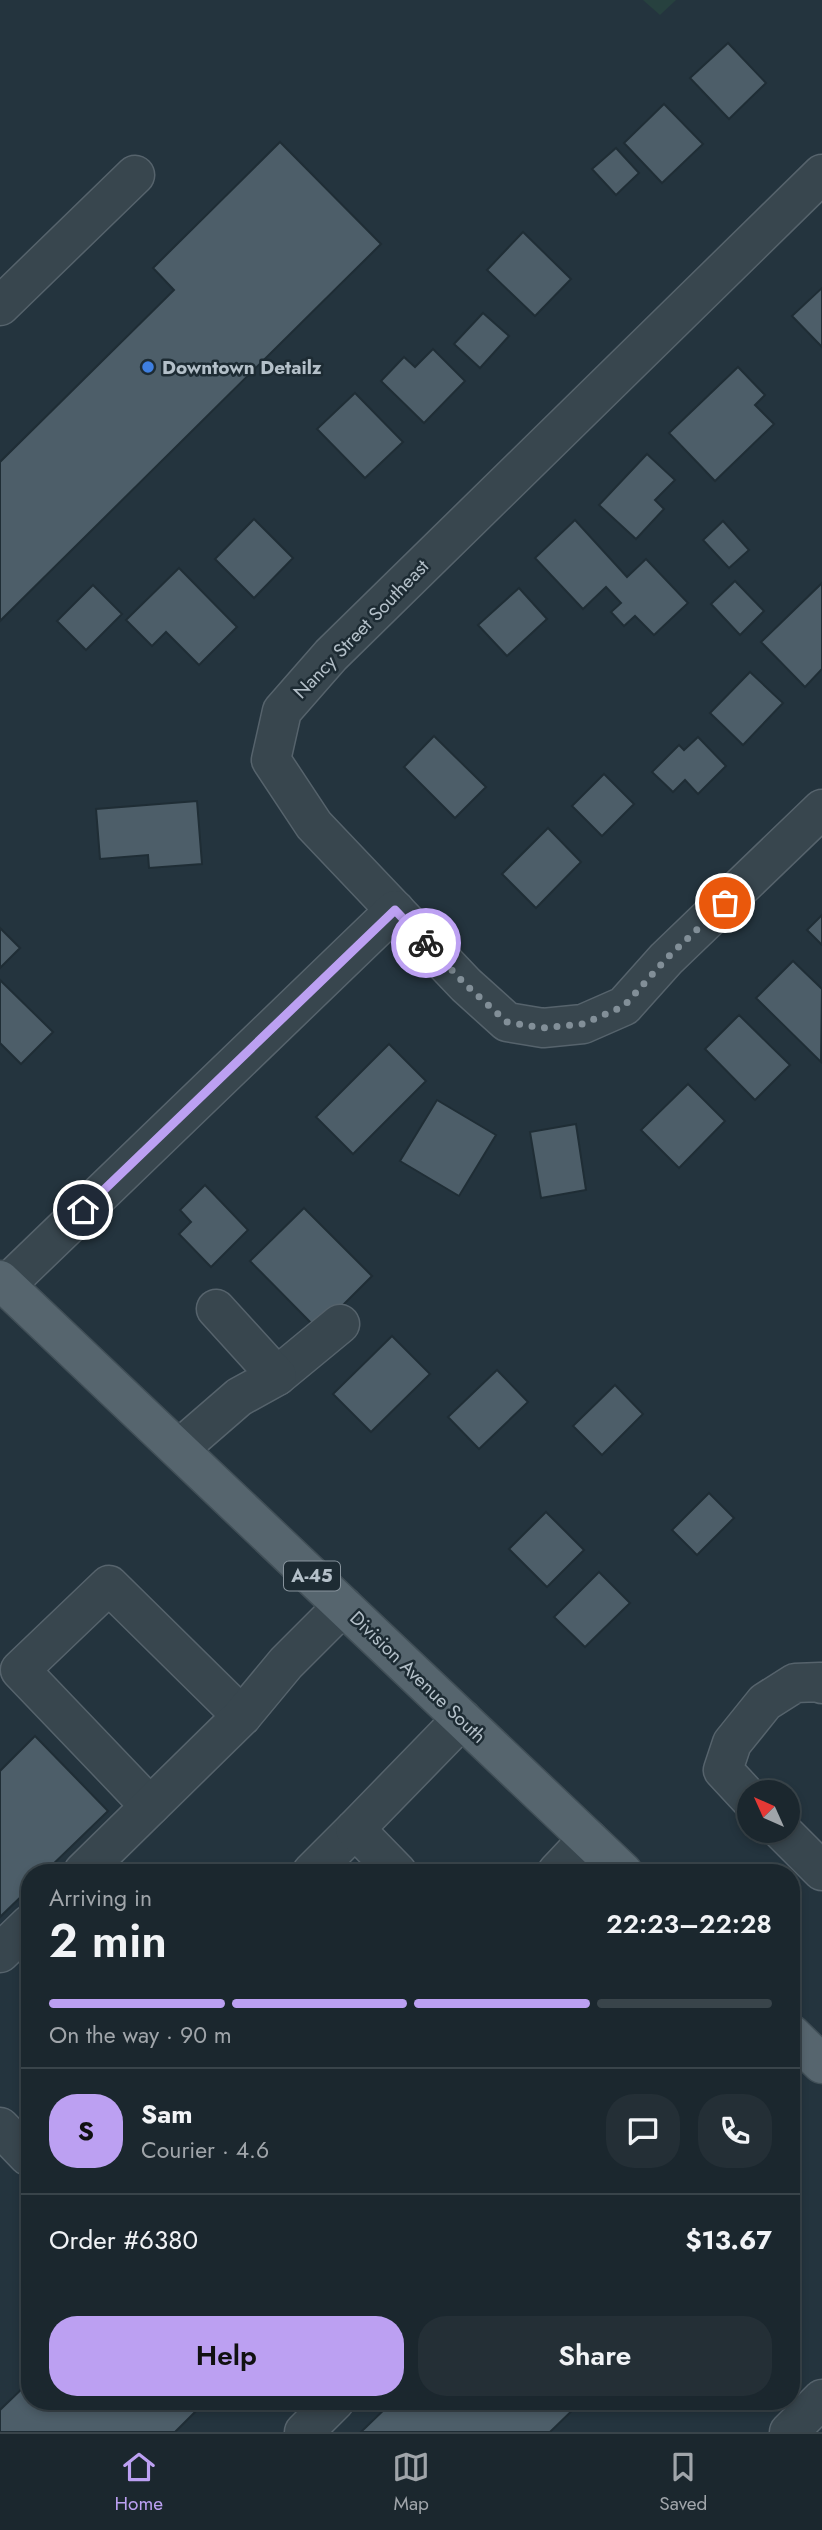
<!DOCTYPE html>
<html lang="en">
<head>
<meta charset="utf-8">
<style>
	:root { --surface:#1b272e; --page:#242f36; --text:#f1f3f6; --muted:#a0a5aa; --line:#39444a; --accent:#bca0f2 }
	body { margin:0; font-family:Jost,sans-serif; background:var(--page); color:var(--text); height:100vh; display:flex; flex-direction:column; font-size:26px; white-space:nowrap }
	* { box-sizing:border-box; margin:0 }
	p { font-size:23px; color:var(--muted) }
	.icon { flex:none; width:38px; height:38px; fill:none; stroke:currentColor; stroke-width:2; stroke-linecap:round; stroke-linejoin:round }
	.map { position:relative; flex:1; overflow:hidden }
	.drawer { position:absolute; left:21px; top:1864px; width:779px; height:546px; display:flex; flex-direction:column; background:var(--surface); border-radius:28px; box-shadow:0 4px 10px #0003,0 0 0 2px var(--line) }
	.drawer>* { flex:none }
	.needle { width:46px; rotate:315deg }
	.fabs { position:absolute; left:737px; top:1780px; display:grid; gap:14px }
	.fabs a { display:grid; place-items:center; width:63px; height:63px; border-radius:50%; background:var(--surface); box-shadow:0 4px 10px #0003,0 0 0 2px var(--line); font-size:35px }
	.pin { position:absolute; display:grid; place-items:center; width:60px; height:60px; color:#fff; margin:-30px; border:4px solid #fff; border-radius:50%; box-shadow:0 2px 7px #0007 }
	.courier { position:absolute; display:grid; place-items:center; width:70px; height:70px; margin:-35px; border:5px solid #bca0f2; border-radius:50%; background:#fff; color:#222; box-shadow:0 2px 9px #0007 }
	.headline em { font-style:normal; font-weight:600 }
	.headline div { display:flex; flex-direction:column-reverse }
	.headline { display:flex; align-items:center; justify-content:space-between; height:119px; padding:0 28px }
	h1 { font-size:46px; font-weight:600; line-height:52px }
	.bar { display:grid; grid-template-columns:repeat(4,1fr); gap:10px 7px; align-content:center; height:84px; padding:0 28px }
	.bar i { height:9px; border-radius:5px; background:var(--line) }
	.bar .active { background:var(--accent) }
	.bar p { grid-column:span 4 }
	.line { display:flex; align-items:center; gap:18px; padding:0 28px; border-top:2px solid var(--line) }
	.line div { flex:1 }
	.round { display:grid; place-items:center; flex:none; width:74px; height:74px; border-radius:28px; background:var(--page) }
	.primary-button { display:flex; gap:14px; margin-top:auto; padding:14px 28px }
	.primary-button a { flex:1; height:80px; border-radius:28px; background:var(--accent); color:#111; font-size:28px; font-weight:600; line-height:80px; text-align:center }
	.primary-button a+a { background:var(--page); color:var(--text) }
	.dock { display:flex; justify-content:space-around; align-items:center; height:98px; border-top:2px solid var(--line); background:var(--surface); font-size:19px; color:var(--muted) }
	.dock a { display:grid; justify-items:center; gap:4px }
	.dock .active { color:var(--accent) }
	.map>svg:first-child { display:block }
	.green { fill:#27413f }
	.building { fill:#4d5e69; stroke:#1f2d35; stroke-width:2 }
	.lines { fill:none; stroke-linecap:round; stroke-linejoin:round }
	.minor-casing { stroke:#56636c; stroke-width:41 }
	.major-casing { stroke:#414f57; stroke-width:41 }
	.minor { stroke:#38464e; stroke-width:38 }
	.major { stroke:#56656e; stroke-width:38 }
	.done { stroke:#828f98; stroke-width:7; stroke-dasharray:0 12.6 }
	.route { stroke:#bca0f2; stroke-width:9 }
	.shop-dot { fill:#3f7fe0; stroke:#1d2b33; stroke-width:2.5 }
	.labels { text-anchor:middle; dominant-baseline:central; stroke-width:5; stroke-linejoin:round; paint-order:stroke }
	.shield { fill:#1d2b33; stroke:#87939c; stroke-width:2 }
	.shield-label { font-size:18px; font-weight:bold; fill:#b4c0c9 }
	.poi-label { font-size:19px; font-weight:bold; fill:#b4c0c9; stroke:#1d2b33; text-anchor:start }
	.street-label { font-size:19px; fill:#b4c0c9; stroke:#1d2b33 }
</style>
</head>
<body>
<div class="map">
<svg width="822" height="2432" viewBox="0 0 822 2432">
	<rect width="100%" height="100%" fill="#24343e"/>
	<polygon class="green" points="643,0 676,0 660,15"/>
	<g class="building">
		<polygon points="728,43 766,83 729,119 690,78"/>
		<polygon points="664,104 703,144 662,183 624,143"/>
		<polygon points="280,142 381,244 0,621 0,462 174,290 153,268"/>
		<polygon points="616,148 639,173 616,195 592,169"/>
		<polygon points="523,232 571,279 535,316 487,270"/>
		<polygon points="822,288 822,347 792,316"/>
		<polygon points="483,313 509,336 480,368 454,344"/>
		<polygon points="433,349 465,381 424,423 381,381 404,357 415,367"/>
		<polygon points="738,367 765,395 755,405 774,424 715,481 669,433"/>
		<polygon points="355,393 403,442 365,478 317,429"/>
		<polygon points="647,454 675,480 655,500 664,509 636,539 599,505"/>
		<polygon points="254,519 293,558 254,598 215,559"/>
		<polygon points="575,520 627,577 646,559 688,603 654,635 635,616 624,626 611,612 621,603 606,587 583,609 535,558"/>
		<polygon points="723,521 749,550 729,568 703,540"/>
		<polygon points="179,568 237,627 199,665 166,632 152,646 126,620"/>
		<polygon points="735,581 764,611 740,635 711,604"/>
		<polygon points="822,583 822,669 805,687 761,642"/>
		<polygon points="93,585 122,614 86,650 57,621"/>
		<polygon points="519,588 547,619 507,656 478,625"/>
		<polygon points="750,672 783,703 743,745 710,713"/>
		<polygon points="434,736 486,787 455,818 404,767"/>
		<polygon points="698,737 726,766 698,794 685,780 673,792 652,772 679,745 684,750"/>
		<polygon points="604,774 634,804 602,836 572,806"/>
		<polygon points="197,801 202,864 149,868 148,855 100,859 96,809"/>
		<polygon points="548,828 581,862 536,908 502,874"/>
		<polygon points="822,915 822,945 807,930"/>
		<polygon points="0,928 20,948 0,968"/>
		<polygon points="793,961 822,989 821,1062 756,998"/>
		<polygon points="0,980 53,1032 21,1064 0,1043"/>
		<polygon points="739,1015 790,1065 755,1100 705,1049"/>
		<polygon points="389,1044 426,1081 353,1154 316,1117"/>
		<polygon points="688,1084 725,1121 679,1168 641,1130"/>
		<polygon points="437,1100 496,1135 459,1196 400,1161"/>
		<polygon points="576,1124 586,1190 541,1198 530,1132"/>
		<polygon points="205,1185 248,1230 211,1267 179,1234 191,1222 180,1210"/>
		<polygon points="304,1208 372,1276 318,1330 250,1261"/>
		<polygon points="392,1336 430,1374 371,1432 333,1394"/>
		<polygon points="497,1370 528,1402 479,1449 448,1417"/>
		<polygon points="615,1385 643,1414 602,1455 573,1426"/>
		<polygon points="709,1493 734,1518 697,1555 672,1530"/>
		<polygon points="546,1512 584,1550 547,1587 509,1549"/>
		<polygon points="599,1572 630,1603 585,1647 554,1617"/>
		<polygon points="35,1736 108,1811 45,1872 30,1872 30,1888 0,1917 0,1771"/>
		<polygon points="30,2381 30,2401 206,2401 175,2432 0,2432 0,2410"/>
		<polygon points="393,2401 582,2401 550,2432 361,2432"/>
	</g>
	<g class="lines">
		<defs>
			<g id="minor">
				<polyline points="822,174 331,655 282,711 271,760 314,825 466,985 507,1022 543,1028 583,1024 624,1006 666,959 822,809"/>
				<polyline points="0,306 135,175"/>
				<polyline points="6,1285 395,910"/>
				<polyline points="277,1376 340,1324"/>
				<polyline points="179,1449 239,1397 277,1376 216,1309"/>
				<polyline points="749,1798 723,1770 732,1743 765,1702 795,1683 820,1682 822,1684"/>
				<polyline points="150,1806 20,1670 109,1585 242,1716"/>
				<polyline points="781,1830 822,1871"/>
				<polyline points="83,1872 242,1716 286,1663 343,1606"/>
				<polyline points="312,1872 355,1829"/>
				<polyline points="397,1872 355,1829 462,1719"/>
				<polyline points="557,1872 588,1839"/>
				<polyline points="0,1953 30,1924"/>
				<polyline points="0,2127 28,2156 30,2154"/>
				<polyline points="304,2432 335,2401"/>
				<polyline points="789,2432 822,2399"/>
			</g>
			<g id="major">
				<polyline points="0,1280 623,1872"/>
				<polyline points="791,2034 822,2064"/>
			</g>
		</defs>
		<use href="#minor" class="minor-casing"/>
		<use href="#major" class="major-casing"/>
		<use href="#minor" class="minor"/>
		<use href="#major" class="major"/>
	</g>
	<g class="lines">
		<polyline class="done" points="426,943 466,985 507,1022 542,1028 583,1024 624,1006 666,959 725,903"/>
		<polyline class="route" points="83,1210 395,910 426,943"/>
	</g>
	<circle class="shop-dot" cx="148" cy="367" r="7"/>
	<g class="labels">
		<rect class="shield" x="284" y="1561.5" width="56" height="29" rx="5"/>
		<g class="shield-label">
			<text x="312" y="1576">A-45</text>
		</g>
		<g class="poi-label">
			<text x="162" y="367">Downtown Detailz</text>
		</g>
		<g class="street-label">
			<text transform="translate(361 629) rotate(-46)">Nancy Street Southeast</text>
			<text transform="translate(418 1677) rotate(44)">Division Avenue South</text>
		</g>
	</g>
</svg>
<div class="fabs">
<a><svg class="needle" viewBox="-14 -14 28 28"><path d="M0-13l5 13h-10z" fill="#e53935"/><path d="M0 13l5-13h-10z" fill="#a0a5aa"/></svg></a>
</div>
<div class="pin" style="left:725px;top:903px;background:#ea580c"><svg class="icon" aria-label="bag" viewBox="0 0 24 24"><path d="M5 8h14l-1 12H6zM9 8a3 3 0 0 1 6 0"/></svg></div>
<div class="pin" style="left:83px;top:1210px;background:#1f2937"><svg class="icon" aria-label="home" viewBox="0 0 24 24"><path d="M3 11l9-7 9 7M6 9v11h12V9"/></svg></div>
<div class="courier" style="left:426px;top:943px"><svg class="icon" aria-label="bike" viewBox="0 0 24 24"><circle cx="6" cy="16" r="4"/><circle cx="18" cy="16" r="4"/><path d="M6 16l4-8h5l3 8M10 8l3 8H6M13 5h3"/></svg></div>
<section class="drawer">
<div class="headline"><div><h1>2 min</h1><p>Arriving in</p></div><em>22:23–22:28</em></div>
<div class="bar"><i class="active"></i><i class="active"></i><i class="active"></i><i></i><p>On the way · 90 m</p></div>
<div class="line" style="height:126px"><b class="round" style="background:var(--accent);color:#111">S</b><div><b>Sam</b><p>Courier · 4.6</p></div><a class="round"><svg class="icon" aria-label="chat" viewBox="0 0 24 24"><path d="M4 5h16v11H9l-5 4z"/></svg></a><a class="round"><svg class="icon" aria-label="phone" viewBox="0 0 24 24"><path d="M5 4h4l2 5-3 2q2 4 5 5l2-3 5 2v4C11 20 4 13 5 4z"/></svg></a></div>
<div class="line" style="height:91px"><div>Order #6380</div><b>$13.67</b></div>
<div class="primary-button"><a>Help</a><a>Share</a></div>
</section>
</div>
<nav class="dock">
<a class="active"><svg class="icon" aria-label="home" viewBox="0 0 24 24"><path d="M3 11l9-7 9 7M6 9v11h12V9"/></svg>Home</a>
<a><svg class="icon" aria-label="map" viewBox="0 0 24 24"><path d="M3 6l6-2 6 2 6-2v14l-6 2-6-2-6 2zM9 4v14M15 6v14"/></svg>Map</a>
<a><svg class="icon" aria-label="saved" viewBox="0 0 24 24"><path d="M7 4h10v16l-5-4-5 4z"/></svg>Saved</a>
</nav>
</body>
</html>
